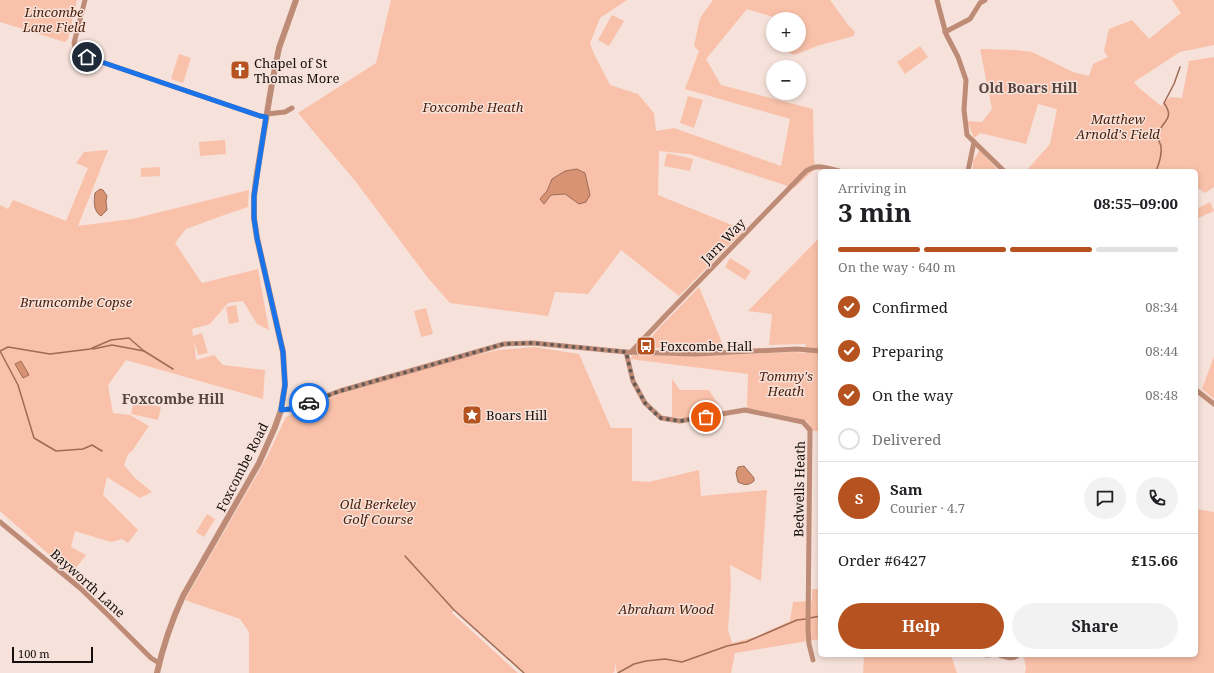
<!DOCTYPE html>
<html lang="en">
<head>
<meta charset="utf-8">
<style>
	:root { --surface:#fff; --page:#f2f2f2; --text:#202124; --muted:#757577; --line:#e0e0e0; --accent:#b6521f }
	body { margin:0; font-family:"Noto Serif",serif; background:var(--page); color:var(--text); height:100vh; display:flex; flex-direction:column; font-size:15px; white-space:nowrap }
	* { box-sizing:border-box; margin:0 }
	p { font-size:13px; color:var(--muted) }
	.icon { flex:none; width:22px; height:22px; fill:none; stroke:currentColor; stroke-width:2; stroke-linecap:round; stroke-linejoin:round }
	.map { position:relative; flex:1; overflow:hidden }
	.details { position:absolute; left:818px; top:169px; width:380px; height:488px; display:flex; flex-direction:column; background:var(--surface); border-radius:6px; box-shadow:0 2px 6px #0003 }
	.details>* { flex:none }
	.tools { position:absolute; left:766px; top:12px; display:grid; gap:8px }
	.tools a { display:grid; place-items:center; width:40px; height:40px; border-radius:50%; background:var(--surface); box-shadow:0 2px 6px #0003; font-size:20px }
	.scale { position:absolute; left:12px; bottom:10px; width:81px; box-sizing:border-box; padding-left:4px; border:2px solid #160f0d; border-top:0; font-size:11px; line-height:14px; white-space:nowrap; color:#160f0d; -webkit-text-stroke:3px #f6e2da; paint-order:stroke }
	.pin { position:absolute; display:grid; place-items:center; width:34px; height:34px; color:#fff; margin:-17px; border:2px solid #fff; border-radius:50%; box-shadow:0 1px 4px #0007 }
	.courier { position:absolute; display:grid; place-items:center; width:40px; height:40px; margin:-20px; border:3px solid #1a73e8; border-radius:50%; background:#fff; color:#222; box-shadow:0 1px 5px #0007 }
	.head em { font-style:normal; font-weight:700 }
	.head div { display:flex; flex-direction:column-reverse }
	.head { display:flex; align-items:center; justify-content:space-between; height:68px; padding:0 20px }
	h1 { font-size:26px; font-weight:700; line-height:30px }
	.bar { display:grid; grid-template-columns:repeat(4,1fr); gap:6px 4px; align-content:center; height:48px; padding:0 20px }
	.bar i { height:5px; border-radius:3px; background:var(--line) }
	.bar .on { background:var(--accent) }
	.bar p { grid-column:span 4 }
	.line { display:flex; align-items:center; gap:10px; padding:0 20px; border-top:1px solid var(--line) }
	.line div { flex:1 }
	.round { display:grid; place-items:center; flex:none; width:42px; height:42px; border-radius:21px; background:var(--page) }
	ol { padding:0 20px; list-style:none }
	li { display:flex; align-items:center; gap:12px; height:44px }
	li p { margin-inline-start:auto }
	li .icon { padding:4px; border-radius:50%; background:var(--accent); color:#fff; stroke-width:4 }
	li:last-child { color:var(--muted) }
	li i { width:22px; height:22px; border:2px solid var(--line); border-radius:50% }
	.cta { display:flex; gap:8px; margin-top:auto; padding:8px 20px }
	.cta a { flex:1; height:46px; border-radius:24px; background:var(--accent); color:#fff; font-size:16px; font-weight:700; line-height:46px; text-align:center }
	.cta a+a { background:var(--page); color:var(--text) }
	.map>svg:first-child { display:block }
	.green { fill:#f9c1a9; fill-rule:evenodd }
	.water { fill:#d89274; stroke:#9e6b55 }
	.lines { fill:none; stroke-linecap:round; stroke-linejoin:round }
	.stream { stroke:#9e6b55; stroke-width:1.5 }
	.minor { stroke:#be8b76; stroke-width:5 }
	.tertiary { stroke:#be8b76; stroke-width:6 }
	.done { stroke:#645955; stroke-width:4; stroke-dasharray:0 7.2 }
	.route { stroke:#1a73e8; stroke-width:5 }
	.labels { text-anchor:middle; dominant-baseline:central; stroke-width:3; stroke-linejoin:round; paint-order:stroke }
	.park-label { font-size:13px; font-style:italic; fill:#4a1d07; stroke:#f6e2da }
	.poi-label { font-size:13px; fill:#160f0d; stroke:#f6e2da; text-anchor:start }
	.street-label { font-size:13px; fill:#160f0d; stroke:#f6e2da }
	.neighbourhood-label { font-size:14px; font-weight:bold; fill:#56463f; stroke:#f6e2da }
</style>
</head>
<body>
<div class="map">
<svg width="1214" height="673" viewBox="0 0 1214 673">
	<rect width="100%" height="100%" fill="#f6e2da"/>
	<g class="green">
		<polygon points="0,0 77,0 68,39 65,42 0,22"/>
		<path d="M 391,0 L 627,0 L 600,18 L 590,43 L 594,54 L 610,85 L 638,94 L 654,113 L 656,131 L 674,128 L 781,166 L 790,119 L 685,89 L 699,51 L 694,46 L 700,18 L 713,0 L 830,0 L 849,26 L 855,32 L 854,36 L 820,45 L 794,55 L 771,45 L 773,23 L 773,45 L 799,45 L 799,19 L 773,19 L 773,17 L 747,9 L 706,59 L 721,85 L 813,109 L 814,159 L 815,169 L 807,176 L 794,188 L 689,154 L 659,151 L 658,195 L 744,230 L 679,296 L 621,250 L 588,294 L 555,292 L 548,316 L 450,303 L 428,278 L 356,182 L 298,113 L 376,63 ZM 577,169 L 579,204 L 565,194 L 551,195 L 540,199 L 547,191 L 552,179 L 565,171 Z"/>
		<polygon points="1172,0 1214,0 1214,45 1180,52 1134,82 1138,87 1161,106 1170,97 1182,98 1189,61 1214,57 1214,187 1205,193 1196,187 1196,171 1026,171 1050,144 1057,109 1038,104 1026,144 980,133 974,138 967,121 982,122 992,109 980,49 1015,50 1032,52 1073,72 1089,76 1093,64 1108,57 1104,51 1109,29 1132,20 1149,39 1181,13"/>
		<polygon points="612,15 624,21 609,46 598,40"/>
		<polygon points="920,46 928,57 905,74 897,62"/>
		<polygon points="179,54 191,58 183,83 171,79"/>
		<polygon points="688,96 703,100 694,128 680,123"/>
		<polygon points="225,140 226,154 200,156 199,142"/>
		<polygon points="108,150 78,226 132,219 249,190 248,207 227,214 186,229 175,243 202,283 258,269 269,330 257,324 243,301 228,303 210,324 192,329 193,336 202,333 208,353 198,355 194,340 196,360 214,355 223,365 265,370 263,399 126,360 108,385 113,413 130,415 149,426 132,451 128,454 124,465 135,478 152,492 140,498 107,477 103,495 138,530 128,543 122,539 111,542 75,531 71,547 86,555 71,574 0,511 0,205 8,209 13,200 66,221 88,168 76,163 84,152"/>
		<polygon points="979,151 981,152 999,171 973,171 973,161"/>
		<polygon points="667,153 693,159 690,171 664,166"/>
		<polygon points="160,167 160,176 141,177 141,168"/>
		<polygon points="1210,202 1214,211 1196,219 1196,209"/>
		<polygon points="820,237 820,431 813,431 807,421 802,419 747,408 748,374 630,359 633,355 698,356 794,352 805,353 806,341 805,344 769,345 772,314 748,311"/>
		<polygon points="730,258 751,271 745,280 725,267"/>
		<polygon points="699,287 725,350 654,348 651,346 649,343 649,340 658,329"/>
		<polygon points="236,305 239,322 229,324 226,307"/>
		<polygon points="426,308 433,334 421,337 414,311"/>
		<polygon points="534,347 579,354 611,428 632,428 632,481 649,482 699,470 701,496 767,490 761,581 730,565 731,585 728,630 732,643 755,637 790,621 793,602 812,601 812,589 820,589 820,639 735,653 731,673 617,673 615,661 615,670 613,673 524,673 454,610 452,613 518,673 249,673 249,632 240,619 185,600 267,457 286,417 340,394 459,359 498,350"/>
		<polygon points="1214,356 1214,399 1202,389"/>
		<polygon points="672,379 680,390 709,390 723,412 690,418 672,417"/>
		<polygon points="134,401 161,407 158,420 131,414"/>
		<polygon points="1196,509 1214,512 1214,673 1025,673 1026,667 1023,655 1196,655"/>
		<polygon points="207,514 215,519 204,537 196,532"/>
		<polygon points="864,655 951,655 957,673 863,673"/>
	</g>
	<g class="water">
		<polygon points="577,169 585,173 590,195 586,202 579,204 565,194 551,195 544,204 540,199 547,191 552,179 565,171"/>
		<path d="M 100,189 L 103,190 L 107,196 L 106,201 L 107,210 L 101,216 C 93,211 94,201 95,193 Z"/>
		<polygon points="21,361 29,375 23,378 15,364"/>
		<path d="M 744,466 L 754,478 L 754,481 C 748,486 744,485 738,482 L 736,473 L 738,467 Z"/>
	</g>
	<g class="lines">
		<g class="stream">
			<path d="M 1156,171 C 1159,164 1162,154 1161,146 C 1160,143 1158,140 1158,137 C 1158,122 1177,121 1164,103 L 1174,84 L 1180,67"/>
			<polyline points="93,349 112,345 144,351"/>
			<polyline points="0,351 8,347 50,354 90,349 111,340 129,338 144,351 173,369"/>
			<polyline points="0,351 18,385 34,438 56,451 83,449 92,445 102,451"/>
			<polyline points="405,556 454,610 524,673"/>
			<polyline points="810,618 820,616"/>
			<polyline points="618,673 634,664 646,661 665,659 682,662 727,646 746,642 797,620 806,619"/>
		</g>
		<g class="minor">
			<polyline points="85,0 74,43 75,47 87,57 260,116 266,117"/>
			<polyline points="937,0 946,34 958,57 966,80 964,110 967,135 1004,171"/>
			<polyline points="945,32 970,19 980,3 985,0"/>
			<polyline points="267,114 285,112 292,108"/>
			<polyline points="968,171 974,142"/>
			<polyline points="626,352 633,381 645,403 661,418 680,421 745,410 803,422 810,430 808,628 809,644 813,660"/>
			<path d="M 631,352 L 668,313 L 806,171 C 818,163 826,168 839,171"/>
			<polyline points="1196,390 1214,404"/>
			<polyline points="281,410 290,409 340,391 504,344 533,343 626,352 695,354 797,349 820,351"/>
			<polyline points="0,522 80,588 108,615 151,658 159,663"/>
			<polyline points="986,655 989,655"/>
			<path d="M 999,655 C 1006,657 1013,660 1018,655"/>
		</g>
		<path class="tertiary" d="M 157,673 C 163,646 172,620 183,596 L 259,463 L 275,427 L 281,410 L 285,385 L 283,352 L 257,238 L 254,218 L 254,196 L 257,173 L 272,83 L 279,48 L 296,0"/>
	</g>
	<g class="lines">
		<polyline class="done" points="309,403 340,391 504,344 533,343 626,352 633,381 645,403 660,418 680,421 706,417"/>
		<polyline class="route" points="87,57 260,116 266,117 254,196 254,218 257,238 283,352 285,385 281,410 290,409 309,403"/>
	</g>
	<defs>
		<symbol id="church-square" viewBox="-11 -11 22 22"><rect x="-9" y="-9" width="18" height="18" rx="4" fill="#b6521f" stroke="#f6e2da"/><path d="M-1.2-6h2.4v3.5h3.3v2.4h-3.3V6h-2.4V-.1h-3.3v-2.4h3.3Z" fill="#fff"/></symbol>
		<symbol id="bus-square" viewBox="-11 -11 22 22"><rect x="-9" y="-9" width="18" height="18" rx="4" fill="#b6521f" stroke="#f6e2da"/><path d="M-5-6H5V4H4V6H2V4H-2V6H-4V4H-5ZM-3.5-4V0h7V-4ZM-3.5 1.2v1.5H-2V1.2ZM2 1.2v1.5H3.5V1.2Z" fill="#fff"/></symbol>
		<symbol id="sight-square" viewBox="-11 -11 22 22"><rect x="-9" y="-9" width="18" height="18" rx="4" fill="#b6521f" stroke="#f6e2da"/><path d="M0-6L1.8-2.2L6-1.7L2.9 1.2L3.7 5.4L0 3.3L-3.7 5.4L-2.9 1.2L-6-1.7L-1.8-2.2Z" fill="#fff"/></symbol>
	</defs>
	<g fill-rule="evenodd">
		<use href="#church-square" x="229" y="59" width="22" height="22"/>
		<use href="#bus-square" x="635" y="335" width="22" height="22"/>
		<use href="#sight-square" x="461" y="404" width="22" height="22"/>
	</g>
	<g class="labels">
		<g class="park-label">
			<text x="54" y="12">Lincombe<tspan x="54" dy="15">Lane Field</tspan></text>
			<text x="473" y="107">Foxcombe Heath</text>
			<text x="1118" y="119">Matthew<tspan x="1118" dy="15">Arnold's Field</tspan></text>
			<text x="76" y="302">Brumcombe Copse</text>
			<text x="786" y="376">Tommy's<tspan x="786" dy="15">Heath</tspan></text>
			<text x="378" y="504">Old Berkeley<tspan x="378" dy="15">Golf Course</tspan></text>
			<text x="666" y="609">Abraham Wood</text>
		</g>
		<g class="poi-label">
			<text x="254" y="63">Chapel of St<tspan x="254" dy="15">Thomas More</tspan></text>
			<text x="660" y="346">Foxcombe Hall</text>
			<text x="486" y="415">Boars Hill</text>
		</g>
		<g class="street-label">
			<text transform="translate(723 241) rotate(-46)">Jarn Way</text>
			<text transform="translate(242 467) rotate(-63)">Foxcombe Road</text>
			<text transform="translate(799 489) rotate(-89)">Bedwells Heath</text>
			<text transform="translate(88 583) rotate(42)">Bayworth Lane</text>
		</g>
		<g class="neighbourhood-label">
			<text x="1028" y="87">Old Boars Hill</text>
			<text x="173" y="398">Foxcombe Hill</text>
		</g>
	</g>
</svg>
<div class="tools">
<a>+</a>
<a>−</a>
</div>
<div class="scale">100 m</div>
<div class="pin" style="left:706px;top:417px;background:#ea580c"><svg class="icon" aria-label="bag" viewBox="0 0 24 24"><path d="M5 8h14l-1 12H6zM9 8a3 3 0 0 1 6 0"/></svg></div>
<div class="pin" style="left:87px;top:57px;background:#1f2937"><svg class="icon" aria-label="home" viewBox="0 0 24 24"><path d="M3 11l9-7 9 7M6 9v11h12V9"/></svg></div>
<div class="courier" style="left:309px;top:403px"><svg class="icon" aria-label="car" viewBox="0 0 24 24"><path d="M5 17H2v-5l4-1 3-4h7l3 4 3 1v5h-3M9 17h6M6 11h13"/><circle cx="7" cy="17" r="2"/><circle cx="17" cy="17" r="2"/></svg></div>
<section class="details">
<div class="head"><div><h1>3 min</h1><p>Arriving in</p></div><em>08:55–09:00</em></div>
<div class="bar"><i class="on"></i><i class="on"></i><i class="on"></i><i></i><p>On the way · 640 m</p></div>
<ol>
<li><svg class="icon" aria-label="check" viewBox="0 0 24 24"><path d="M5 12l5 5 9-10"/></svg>Confirmed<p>08:34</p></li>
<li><svg class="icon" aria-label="check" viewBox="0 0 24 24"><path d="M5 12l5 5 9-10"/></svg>Preparing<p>08:44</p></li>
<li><svg class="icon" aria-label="check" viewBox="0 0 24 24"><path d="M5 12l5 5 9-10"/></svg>On the way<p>08:48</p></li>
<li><i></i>Delivered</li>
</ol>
<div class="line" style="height:72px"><b class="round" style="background:var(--accent);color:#fff">S</b><div><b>Sam</b><p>Courier · 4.7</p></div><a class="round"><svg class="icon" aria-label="chat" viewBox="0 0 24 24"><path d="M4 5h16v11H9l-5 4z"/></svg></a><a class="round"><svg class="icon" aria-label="phone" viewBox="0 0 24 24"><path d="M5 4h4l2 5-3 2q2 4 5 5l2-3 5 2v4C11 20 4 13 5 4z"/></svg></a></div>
<div class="line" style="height:52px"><div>Order #6427</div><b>£15.66</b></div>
<div class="cta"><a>Help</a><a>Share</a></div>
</section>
</div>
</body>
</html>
